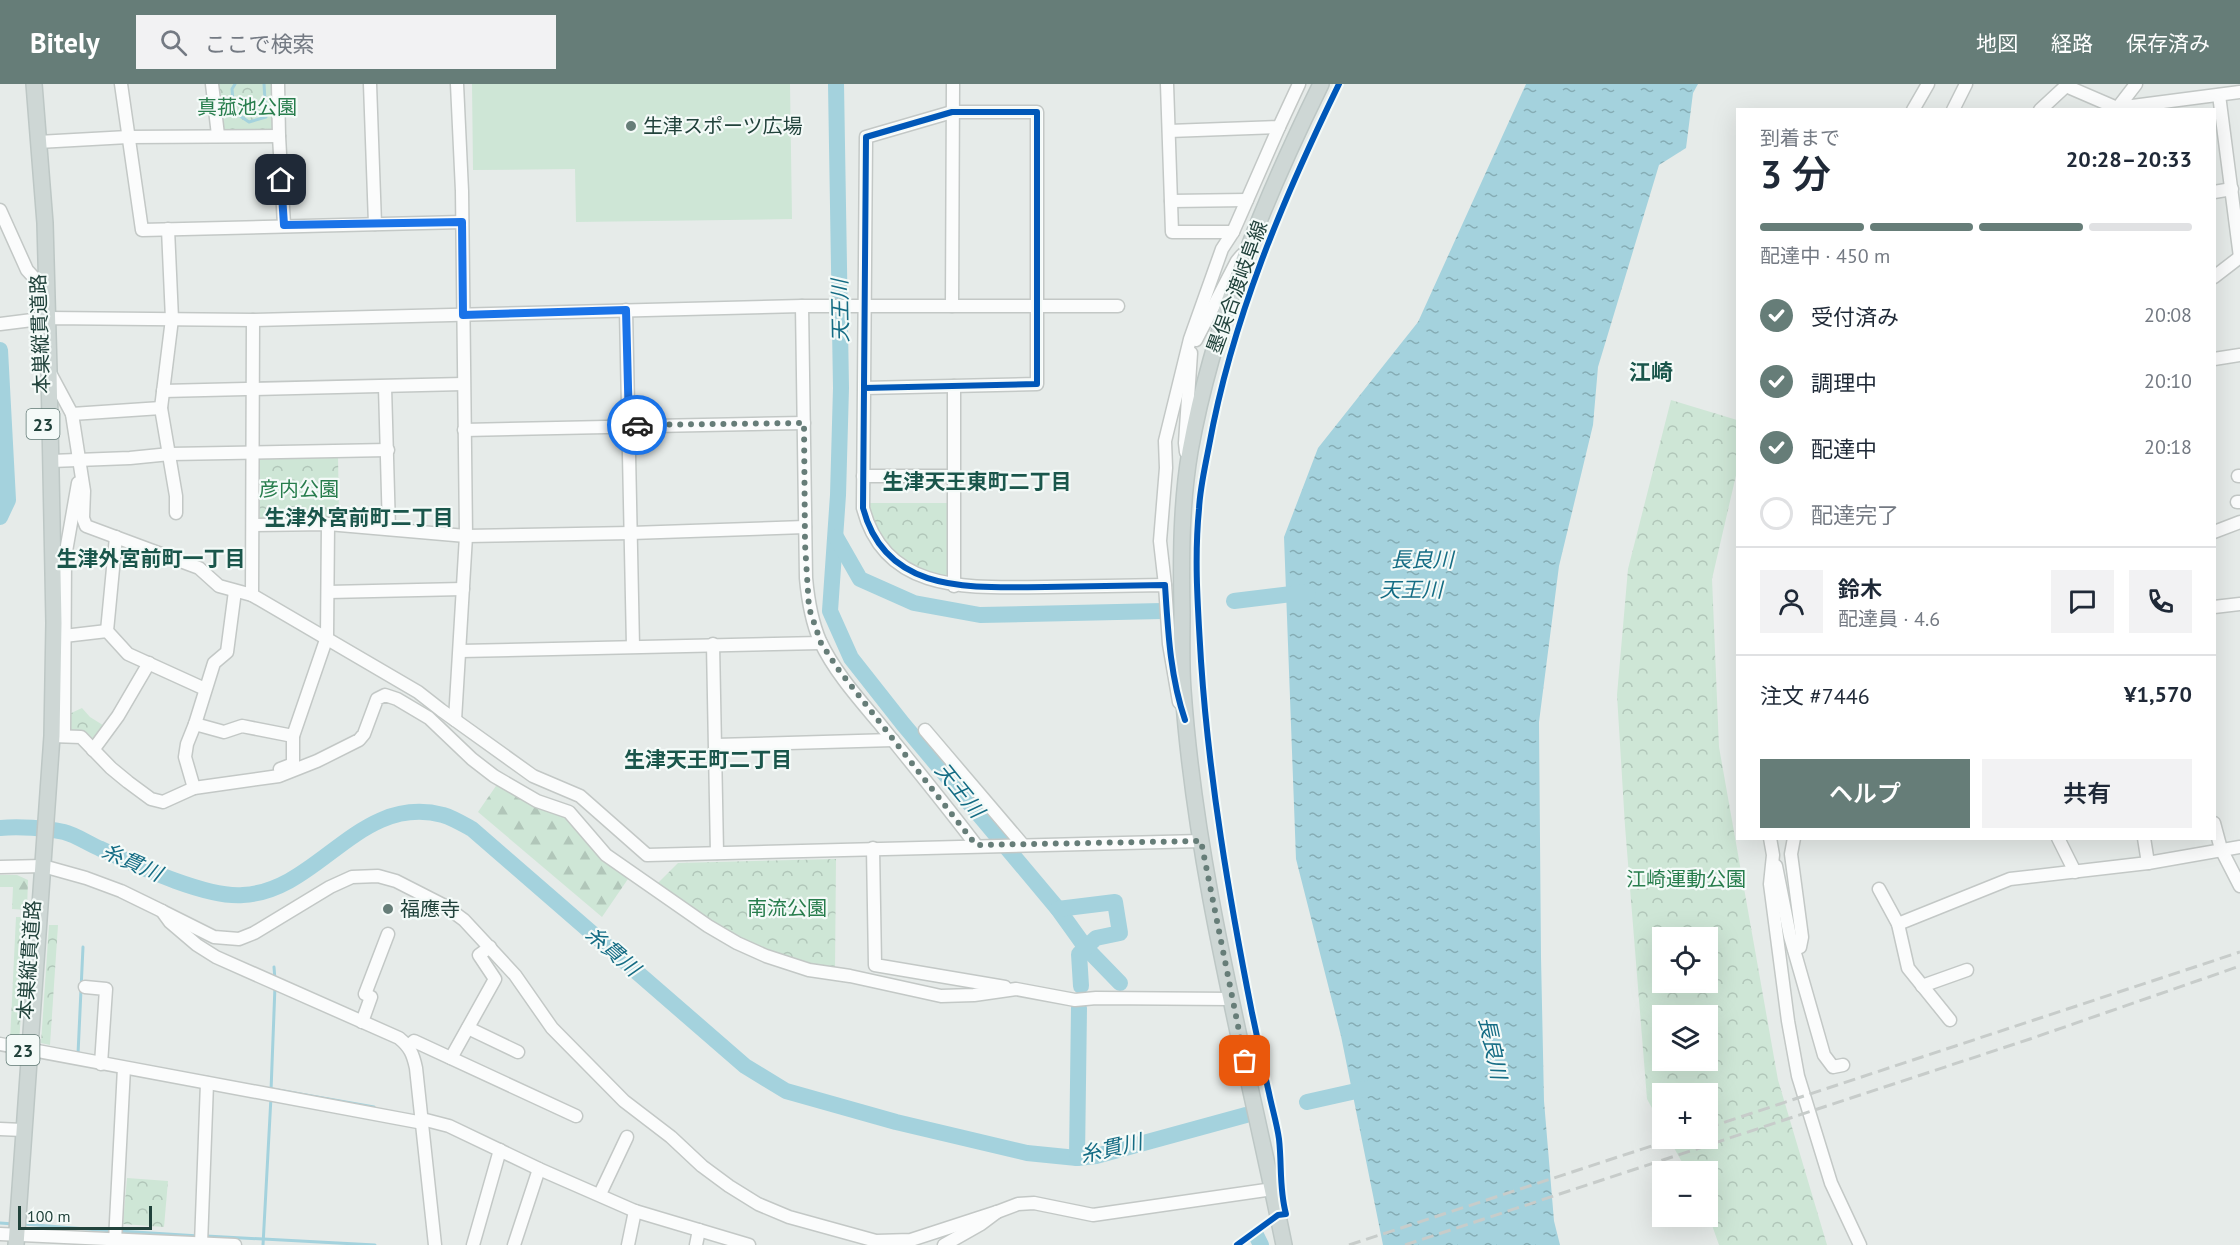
<!DOCTYPE html>
<html lang="ja">
<head>
<meta charset="utf-8">
<style>
	:root { --surface:#fff; --page:#f2f2f3; --text:#1f2937; --muted:#747a83; --line:#e0e1e3; --accent:#667d78 }
	body { margin:0; font-family:"PT Sans","Noto Sans JP",sans-serif; background:var(--page); color:var(--text); height:100vh; display:flex; flex-direction:column; font-size:22px; white-space:nowrap }
	* { box-sizing:border-box; margin:0 }
	p { font-size:20px; color:var(--muted) }
	.icon { flex:none; width:33px; height:33px; fill:none; stroke:currentColor; stroke-width:2; stroke-linecap:round; stroke-linejoin:round }
	.map { position:relative; flex:1; overflow:hidden }
	.panel { position:absolute; left:1736px; top:24px; width:480px; height:732px; display:flex; flex-direction:column; background:var(--surface); border-radius:0px; box-shadow:0 6px 24px #0002 }
	.panel>* { flex:none }
	.fabs { position:absolute; left:1652px; top:843px; display:grid; gap:12px }
	.fabs a { display:grid; place-items:center; width:66px; height:66px; border-radius:0px; background:var(--surface); box-shadow:0 6px 24px #0002; font-size:30px }
	.scale { position:absolute; left:18px; bottom:15px; width:134px; box-sizing:border-box; padding-left:6px; border:3px solid #21423b; border-top:0; font-size:16px; line-height:21px; white-space:nowrap; color:#21423b; -webkit-text-stroke:4px #f4faf8; paint-order:stroke }
	.pin { position:absolute; display:grid; place-items:center; width:51px; height:51px; color:#fff; margin:-26px; border-radius:12px; box-shadow:0 3px 9px #0006 }
	.courier { position:absolute; display:grid; place-items:center; width:60px; height:60px; margin:-30px; border:4px solid #1a73e8; border-radius:50%; background:#fff; color:#222; box-shadow:0 2px 8px #0007 }
	.summary em { font-style:normal; font-weight:600 }
	.summary div { display:flex; flex-direction:column-reverse }
	.summary { display:flex; align-items:center; justify-content:space-between; height:102px; padding:0 24px }
	h1 { font-size:39px; font-weight:600; line-height:45px }
	.bar { display:grid; grid-template-columns:repeat(4,1fr); gap:9px 6px; align-content:center; height:72px; padding:0 24px }
	.bar i { height:8px; border-radius:4px; background:var(--line) }
	.bar .active { background:var(--accent) }
	.bar p { grid-column:span 4 }
	.line { display:flex; align-items:center; gap:15px; padding:0 24px; border-top:2px solid var(--line) }
	.line div { flex:1 }
	.round { display:grid; place-items:center; flex:none; width:63px; height:63px; border-radius:0px; background:var(--page) }
	ol { padding:0 24px; list-style:none }
	li { display:flex; align-items:center; gap:18px; height:66px }
	li p { margin-inline-start:auto }
	li .icon { padding:6px; border-radius:50%; background:var(--accent); color:#fff; stroke-width:4 }
	li:last-child { color:var(--muted) }
	li i { width:33px; height:33px; border:3px solid var(--line); border-radius:50% }
	.cta { display:flex; gap:12px; margin-top:auto; padding:12px 24px }
	.cta a { flex:1; height:69px; border-radius:0px; background:var(--accent); color:#fff; font-size:24px; font-weight:600; line-height:69px; text-align:center }
	.cta a+a { background:var(--page); color:var(--text) }
	header { display:flex; align-items:center; gap:36px; box-sizing:border-box; height:84px; padding:0 30px; background:var(--accent); color:#fff }
	header strong { font-size:28px }
	nav { display:flex; gap:33px; margin-inline-start:auto; font-size:21px }
	.search { width:420px; height:54px; background:var(--page); display:flex; align-items:center; gap:15px; box-sizing:border-box; padding:0 21px; border-radius:0px; color:var(--muted); font-size:22px }
	.map>svg:first-child { display:block }
	.grass { fill:#cee6d6 }
	.forest { fill:url(#forest-firs) }
	.park { fill:url(#park-crowns); fill-rule:evenodd }
	.water { fill:url(#water-ripples) }
	.lines { fill:none; stroke-linecap:round; stroke-linejoin:round }
	.stream { stroke:#a4d2dd; stroke-width:3 }
	.river { stroke:#a4d2dd; stroke-width:16 }
	.minor-casing { stroke:#c3c8c6; stroke-width:15 }
	.major-casing { stroke:#bdc7c5; stroke-width:18 }
	.minor { stroke:#fbfcfc; stroke-width:12 }
	.major { stroke:#ced7d5; stroke-width:15 }
	.rail { stroke:#c7ccca; stroke-width:3; stroke-dasharray:12 6; stroke-linecap:butt }
	.cycleway-casing { stroke:#f4faf8; stroke-width:10 }
	.cycleway { stroke:#0057b8; stroke-width:6 }
	.done { stroke:#667d78; stroke-width:6; stroke-dasharray:0 10.8 }
	.route { stroke:#1a73e8; stroke-width:8 }
	.poi-dot { fill:#667d78; stroke:#f4faf8; stroke-width:2 }
	.labels { text-anchor:middle; dominant-baseline:central; stroke-width:4.5; stroke-linejoin:round; paint-order:stroke }
	.shield { fill:#f4faf8; stroke:#607974; stroke-width:1.5 }
	.shield-label { font-size:18px; font-weight:bold; fill:#21423b }
	.park-label { font-size:20px; fill:#277d4c; stroke:#f4faf8 }
	.poi-label { font-size:20px; fill:#21423b; stroke:#f4faf8; text-anchor:start }
	.street-label { font-size:20px; fill:#21423b; stroke:#f4faf8 }
	.water-label { font-size:21px; font-style:italic; fill:#146c84; stroke:#f4faf8 }
	.neighbourhood-label { font-size:21px; font-weight:bold; fill:#1a564b; stroke:#f4faf8 }
	.quarter-label { font-size:22px; font-weight:bold; fill:#1a564b; stroke:#f4faf8 }
</style>
</head>
<body>
<header>
<strong>Bitely</strong>
<div class="search"><svg class="icon" aria-label="search" viewBox="0 0 24 24"><circle cx="10" cy="10" r="6"/><path d="M15 15l6 6"/></svg>ここで検索</div>
<nav><a>地図</a><a>経路</a><a>保存済み</a></nav>
</header>
<div class="map">
<svg width="2240" height="1161" viewBox="0 0 2240 1161">
	<defs>
		<pattern id="forest-firs" width="22" height="20" patternUnits="userSpaceOnUse" patternTransform="scale(1.5)"><rect width="22" height="20" fill="#cee6d6"/><path d="M5 1l3.5 6h-7zM16 11l3.5 6h-7z" fill="#b1c6b9"/></pattern>
		<pattern id="park-crowns" width="20" height="18" patternUnits="userSpaceOnUse" patternTransform="scale(1.5)"><rect width="20" height="18" fill="#cee6d6"/><path d="M2 6a3 3 0 1 1 6 0M12 15a3 3 0 1 1 6 0" fill="none" stroke="#b1c6b9"/></pattern>
		<pattern id="water-ripples" width="26" height="14" patternUnits="userSpaceOnUse" patternTransform="scale(1.5)"><rect width="26" height="14" fill="#a4d2dd"/><path d="M2 4q2-2 4 0t4 0M15 11q2-2 4 0t4 0" fill="none" stroke="#85acb4"/></pattern>
	</defs>
	<rect width="100%" height="100%" fill="#e6ebe9"/>
	<polygon class="grass" points="472,0 790,0 792,135 576,138 575,85 473,86"/>
	<g class="forest">
		<polygon points="498,699 563,728 630,792 602,833 478,728"/>
		<polygon points="0,791 17,791 28,796 27,826 12,825 13,803 0,803"/>
	</g>
	<g class="park">
		<polygon points="216,0 276,0 278,46 221,47"/>
		<path d="M 1671,316 L 1737,336 L 1737,387 L 1712,495 L 1719,663 L 1778,996 L 1827,1161 L 1719,1161 L 1707,1127 L 1707,1088 L 1687,1087 L 1669,1055 L 1707,1054 L 1707,1010 L 1662,1010 L 1662,1042 L 1647,1015 L 1625,742 L 1617,611 L 1628,485 ZM 1662,854 L 1707,854 L 1707,898 L 1662,898 ZM 1662,932 L 1707,932 L 1707,976 L 1662,976 Z"/>
		<polygon points="338,372 339,436 260,438 258,374"/>
		<path d="M 867,419 L 950,419 L 949,495 C 896,480 887,470 867,419 Z"/>
		<polygon points="82,624 90,633 106,643 96,656 91,656 83,647 67,645 67,631"/>
		<polygon points="836,775 835,886 805,882 741,858 655,802 678,779"/>
		<polygon points="16,833 28,833 19,958 10,957"/>
		<polygon points="49,841 58,841 50,961 41,959"/>
		<polygon points="127,1094 168,1097 164,1143 123,1140"/>
	</g>
	<polygon class="water" points="1526,0 1698,0 1693,9 1686,64 1659,81 1598,283 1593,341 1559,482 1539,638 1541,873 1544,1017 1554,1137 1560,1161 1383,1161 1341,952 1296,775 1284,453 1318,364 1418,238"/>
	<g class="lines">
		<g class="stream">
			<polyline points="235,0 232,5 234,28 249,38 266,33 264,0"/>
			<polyline points="274,883 275,896"/>
			<polyline points="78,970 83,863"/>
			<polyline points="272,1005 374,1023"/>
			<polyline points="271,1007 275,902"/>
			<polyline points="0,1139 14,1140"/>
			<polyline points="23,1140 112,1147"/>
			<polyline points="119,1147 199,1152"/>
			<polyline points="206,1152 375,1161"/>
			<polyline points="263,1161 271,1013"/>
		</g>
		<g class="river">
			<polyline points="836,0 841,304 838,411 830,527 851,574 903,640 1058,825 1086,864 1120,899"/>
			<polyline points="0,266 8,416 0,433"/>
			<polyline points="836,453 860,495 914,519 980,531 1162,527"/>
			<polyline points="1234,517 1308,508"/>
			<path d="M 0,744 C 18,742 46,744 64,748 C 76,751 89,760 101,765 C 136,781 205,814 243,811 C 319,807 359,709 443,731 C 453,734 463,740 472,745 L 745,982 L 786,1007 L 896,1038 L 1027,1069 L 1077,1074 L 1096,1072 L 1246,1031"/>
			<polyline points="1058,825 1115,818 1120,849 1096,854 1079,870 1081,902"/>
			<polyline points="1307,1018 1374,1003"/>
			<polyline points="1077,1074 1079,924"/>
			<polyline points="1256,1151 1261,1161"/>
		</g>
		<defs>
			<g id="minor">
				<polyline points="121,0 142,146 462,138"/>
				<polyline points="212,0 218,51"/>
				<polyline points="278,0 279,52 284,141"/>
				<polyline points="370,0 375,140"/>
				<polyline points="2066,2 2117,24 2240,8"/>
				<polyline points="2219,11 2240,173"/>
				<polyline points="1913,26 1928,0"/>
				<polyline points="1953,26 1966,0"/>
				<polyline points="2040,26 2068,0"/>
				<polyline points="2116,26 2136,0"/>
				<polyline points="1169,47 1279,43 1299,0"/>
				<polyline points="38,58 128,53 279,52"/>
				<polyline points="2214,108 2232,105"/>
				<polyline points="1171,117 1247,116"/>
				<polyline points="0,126 27,186 38,198"/>
				<polyline points="168,145 172,235 161,324 176,412 176,429"/>
				<polyline points="1233,148 1279,43"/>
				<polyline points="2214,193 2240,173"/>
				<path d="M 802,222 L 806,494 C 808,516 811,536 820,557 C 834,587 858,614 879,639 C 912,680 945,720 976,761"/>
				<polyline points="952,222 1118,222"/>
				<polyline points="626,226 633,562"/>
				<polyline points="253,236 252,511 418,608 441,626 533,692 580,712 647,771 1201,757"/>
				<polyline points="0,240 48,234 253,236 802,222 952,222 953,0"/>
				<polyline points="1196,256 1237,177 1242,171"/>
				<polyline points="2214,275 2240,271"/>
				<polyline points="49,287 72,330 84,407 83,434 86,442 199,484 219,502 252,511"/>
				<polyline points="385,303 389,445"/>
				<path d="M 864,304 L 1037,300 L 1037,28 L 952,28 L 866,53 L 864,304 L 863,424 C 886,512 974,503 1046,503 C 1086,502 1126,502 1165,501 L 1169,560 L 1179,618"/>
				<polyline points="163,307 463,300"/>
				<polyline points="72,330 161,324"/>
				<polyline points="464,346 804,339"/>
				<polyline points="1186,368 1185,359 1191,269"/>
				<polyline points="51,377 130,374 170,370 388,366"/>
				<polyline points="863,392 954,392"/>
				<polyline points="2238,392 2240,392"/>
				<polyline points="2237,418 2240,418"/>
				<polyline points="253,441 328,440 466,452 631,449 805,443"/>
				<polyline points="2214,448 2240,438"/>
				<polyline points="116,453 107,547 128,570 205,605"/>
				<polyline points="1165,501 1160,457 1166,384 1165,357 1190,255 1222,165 1233,148 1172,148 1167,0"/>
				<polyline points="954,502 954,302"/>
				<polyline points="328,508 463,505"/>
				<polyline points="2214,523 2240,520"/>
				<polyline points="64,552 107,547"/>
				<polyline points="713,560 717,769"/>
				<polyline points="460,567 821,559"/>
				<polyline points="455,636 466,452 462,107 457,0"/>
				<polyline points="195,640 224,648 242,642 293,652"/>
				<polyline points="925,646 1023,761"/>
				<polyline points="52,652 81,653 111,684 128,698 151,715 163,718 194,704 279,692 317,677 359,656 364,650 377,615 385,611 397,615 429,634 472,675 494,692 537,717 569,728 606,771 708,842 737,859 766,872 809,886 850,892 941,912 974,911 1016,905 1075,916 1096,914 1232,915"/>
				<polyline points="64,652 65,473 78,399"/>
				<polyline points="716,661 893,656"/>
				<polyline points="93,666 118,632 149,579"/>
				<polyline points="280,685 293,680 293,652 327,553 328,440"/>
				<polyline points="194,704 185,673 187,660 195,640 214,579 227,568 235,507"/>
				<polyline points="2214,739 2221,765 2240,802"/>
				<polyline points="1770,754 1773,771 1770,800 1788,937 1798,992 1831,1099 1860,1161"/>
				<polyline points="2058,754 2075,788"/>
				<polyline points="2144,754 2148,779"/>
				<polyline points="873,764 875,881 1005,903"/>
				<polyline points="1776,782 1790,852 1824,971 1833,983 1843,981"/>
				<path d="M 0,783 L 43,782 L 86,794 L 121,807 L 162,827 L 170,838 L 197,861 L 216,873 L 399,954 C 410,963 413,970 416,984 L 435,1161"/>
				<polyline points="1879,805 1898,840 1908,884 1950,936"/>
				<polyline points="162,827 214,853 239,855 254,849 330,803 352,793 378,792 396,797 445,822 464,836 515,891 552,944 624,1017 671,1053 702,1082 729,1102 758,1120 789,1133 876,1157 911,1156 997,1128"/>
				<polyline points="1898,840 2010,795 2148,779 2240,763"/>
				<polyline points="1794,865 1800,863 1802,853 1791,770 1794,754"/>
				<polyline points="1922,902 1967,886"/>
				<polyline points="85,903 106,905 101,980"/>
				<polyline points="362,938 371,913 365,910 388,850"/>
				<polyline points="468,944 518,968"/>
				<polyline points="0,960 423,1039"/>
				<polyline points="408,962 414,957 576,1032"/>
				<polyline points="451,974 495,895 479,871 490,863"/>
				<polyline points="422,1035 449,1042 539,1085 635,1127 749,1161"/>
				<polyline points="0,1045 23,1046"/>
				<polyline points="600,1110 627,1053"/>
				<polyline points="0,1150 235,1161"/>
				<polyline points="115,1157 124,984"/>
				<polyline points="201,1160 207,999"/>
				<polyline points="473,1161 500,1066"/>
				<polyline points="514,1161 539,1085"/>
				<polyline points="628,1161 635,1127"/>
				<polyline points="696,1161 699,1146"/>
				<polyline points="944,1161 981,1140 997,1128 1018,1120 1034,1119 1093,1131 1273,1105"/>
			</g>
			<g id="major">
				<polyline points="16,1161 52,652 54,539 49,287 45,139 34,0"/>
				<path d="M 1284,1161 C 1247,978 1196,792 1183,606 C 1181,580 1182,554 1182,528 C 1181,474 1181,420 1190,367 C 1213,239 1264,116 1321,0"/>
			</g>
		</defs>
		<use href="#minor" class="minor-casing"/>
		<use href="#major" class="major-casing"/>
		<use href="#minor" class="minor"/>
		<use href="#major" class="major"/>
		<g class="rail">
			<polyline points="1707,1044 2240,868"/>
			<polyline points="1349,1161 1676,1054"/>
			<polyline points="1405,1161 2030,955 2240,882"/>
		</g>
		<defs>
			<g id="cycleway">
				<path d="M 864,304 L 1037,300 L 1037,28 L 952,28 L 866,53 L 864,304 L 863,424 C 886,512 974,503 1046,503 C 1086,502 1126,502 1165,501 C 1168,547 1170,592 1185,636"/>
				<path d="M 1237,1161 L 1278,1131 L 1286,1130 C 1279,1105 1282,1081 1279,1055 C 1277,1040 1272,1024 1269,1009 C 1263,983 1258,956 1252,929 C 1229,813 1209,695 1201,577 C 1198,526 1194,476 1199,425 C 1200,404 1205,383 1209,362 C 1232,235 1283,115 1339,0"/>
			</g>
		</defs>
		<use href="#cycleway" class="cycleway-casing"/>
		<use href="#cycleway" class="cycleway"/>
	</g>
	<g class="lines">
		<polyline class="done" points="637,341 804,339 805,460 809,524 821,559 838,585 976,761 1201,757 1245,977"/>
		<polyline class="route" points="281,96 284,141 462,138 463,231 626,226 629,341 637,341"/>
	</g>
	<g class="poi-dot">
		<circle cx="631" cy="42" r="6"/>
		<circle cx="388" cy="825" r="6"/>
	</g>
	<g class="labels">
		<g class="shield">
			<rect x="26.5" y="325" width="33" height="30" rx="4.5"/>
			<rect x="6.5" y="951" width="33" height="30" rx="4.5"/>
		</g>
		<g class="shield-label">
			<text x="43" y="340">23</text>
			<text x="23" y="966">23</text>
		</g>
		<g class="park-label">
			<text x="247" y="23">真菰池公園</text>
			<text x="299" y="405">彦内公園</text>
			<text x="1686" y="795">江崎運動公園</text>
			<text x="787" y="824">南流公園</text>
		</g>
		<g class="poi-label">
			<text x="643" y="42">生津スポーツ広場</text>
			<text x="400" y="825">福應寺</text>
		</g>
		<g class="street-label">
			<text transform="translate(1237 203) rotate(-70)">墨俣合渡岐阜線</text>
			<text transform="translate(40 250) rotate(-92)">本巣縦貫道路</text>
			<text transform="translate(29 876) rotate(-86)">本巣縦貫道路</text>
		</g>
		<g class="water-label">
			<text transform="translate(840 227) rotate(-91)">天王川</text>
			<text x="1422" y="475">長良川</text>
			<text x="1411" y="505">天王川</text>
			<text transform="translate(960 706) rotate(51)">天王川</text>
			<text transform="translate(132 778) rotate(24)">糸貫川</text>
			<text transform="translate(613 867) rotate(41)">糸貫川</text>
			<text transform="translate(1493 964) rotate(78)">長良川</text>
			<text transform="translate(1111 1064) rotate(-13)">糸貫川</text>
		</g>
		<g class="neighbourhood-label">
			<text x="977" y="397">生津天王東町二丁目</text>
			<text x="359" y="433">生津外宮前町二丁目</text>
			<text x="151" y="474">生津外宮前町一丁目</text>
			<text x="708" y="675">生津天王町二丁目</text>
		</g>
		<g class="quarter-label">
			<text x="1651" y="288">江崎</text>
		</g>
	</g>
</svg>
<div class="fabs">
<a><svg class="icon" aria-label="locate" viewBox="0 0 24 24"><circle cx="12" cy="12" r="6"/><path d="M12 2v4M12 18v4M2 12h4M18 12h4"/></svg></a>
<a><svg class="icon" aria-label="layers" viewBox="0 0 24 24"><path d="M12 4l9 5-9 5-9-5zM3 14l9 5 9-5"/></svg></a>
<a>+</a>
<a>−</a>
</div>
<div class="scale">100 m</div>
<div class="pin" style="left:1245px;top:977px;background:#ea580c"><svg class="icon" aria-label="bag" viewBox="0 0 24 24"><path d="M5 8h14l-1 12H6zM9 8a3 3 0 0 1 6 0"/></svg></div>
<div class="pin" style="left:281px;top:96px;background:#1f2937"><svg class="icon" aria-label="home" viewBox="0 0 24 24"><path d="M3 11l9-7 9 7M6 9v11h12V9"/></svg></div>
<div class="courier" style="left:637px;top:341px"><svg class="icon" aria-label="car" viewBox="0 0 24 24"><path d="M5 17H2v-5l4-1 3-4h7l3 4 3 1v5h-3M9 17h6M6 11h13"/><circle cx="7" cy="17" r="2"/><circle cx="17" cy="17" r="2"/></svg></div>
<section class="panel">
<div class="summary"><div><h1>3 分</h1><p>到着まで</p></div><em>20:28–20:33</em></div>
<div class="bar"><i class="active"></i><i class="active"></i><i class="active"></i><i></i><p>配達中 · 450 m</p></div>
<ol>
<li><svg class="icon" aria-label="check" viewBox="0 0 24 24"><path d="M5 12l5 5 9-10"/></svg>受付済み<p>20:08</p></li>
<li><svg class="icon" aria-label="check" viewBox="0 0 24 24"><path d="M5 12l5 5 9-10"/></svg>調理中<p>20:10</p></li>
<li><svg class="icon" aria-label="check" viewBox="0 0 24 24"><path d="M5 12l5 5 9-10"/></svg>配達中<p>20:18</p></li>
<li><i></i>配達完了</li>
</ol>
<div class="line" style="height:108px"><a class="round"><svg class="icon" aria-label="person" viewBox="0 0 24 24"><circle cx="12" cy="8" r="4"/><path d="M4 21q1-7 8-7t8 7"/></svg></a><div><b>鈴木</b><p>配達員 · 4.6</p></div><a class="round"><svg class="icon" aria-label="chat" viewBox="0 0 24 24"><path d="M4 5h16v11H9l-5 4z"/></svg></a><a class="round"><svg class="icon" aria-label="phone" viewBox="0 0 24 24"><path d="M5 4h4l2 5-3 2q2 4 5 5l2-3 5 2v4C11 20 4 13 5 4z"/></svg></a></div>
<div class="line" style="height:78px"><div>注文 #7446</div><b>¥1,570</b></div>
<div class="cta"><a>ヘルプ</a><a>共有</a></div>
</section>
</div>
</body>
</html>
